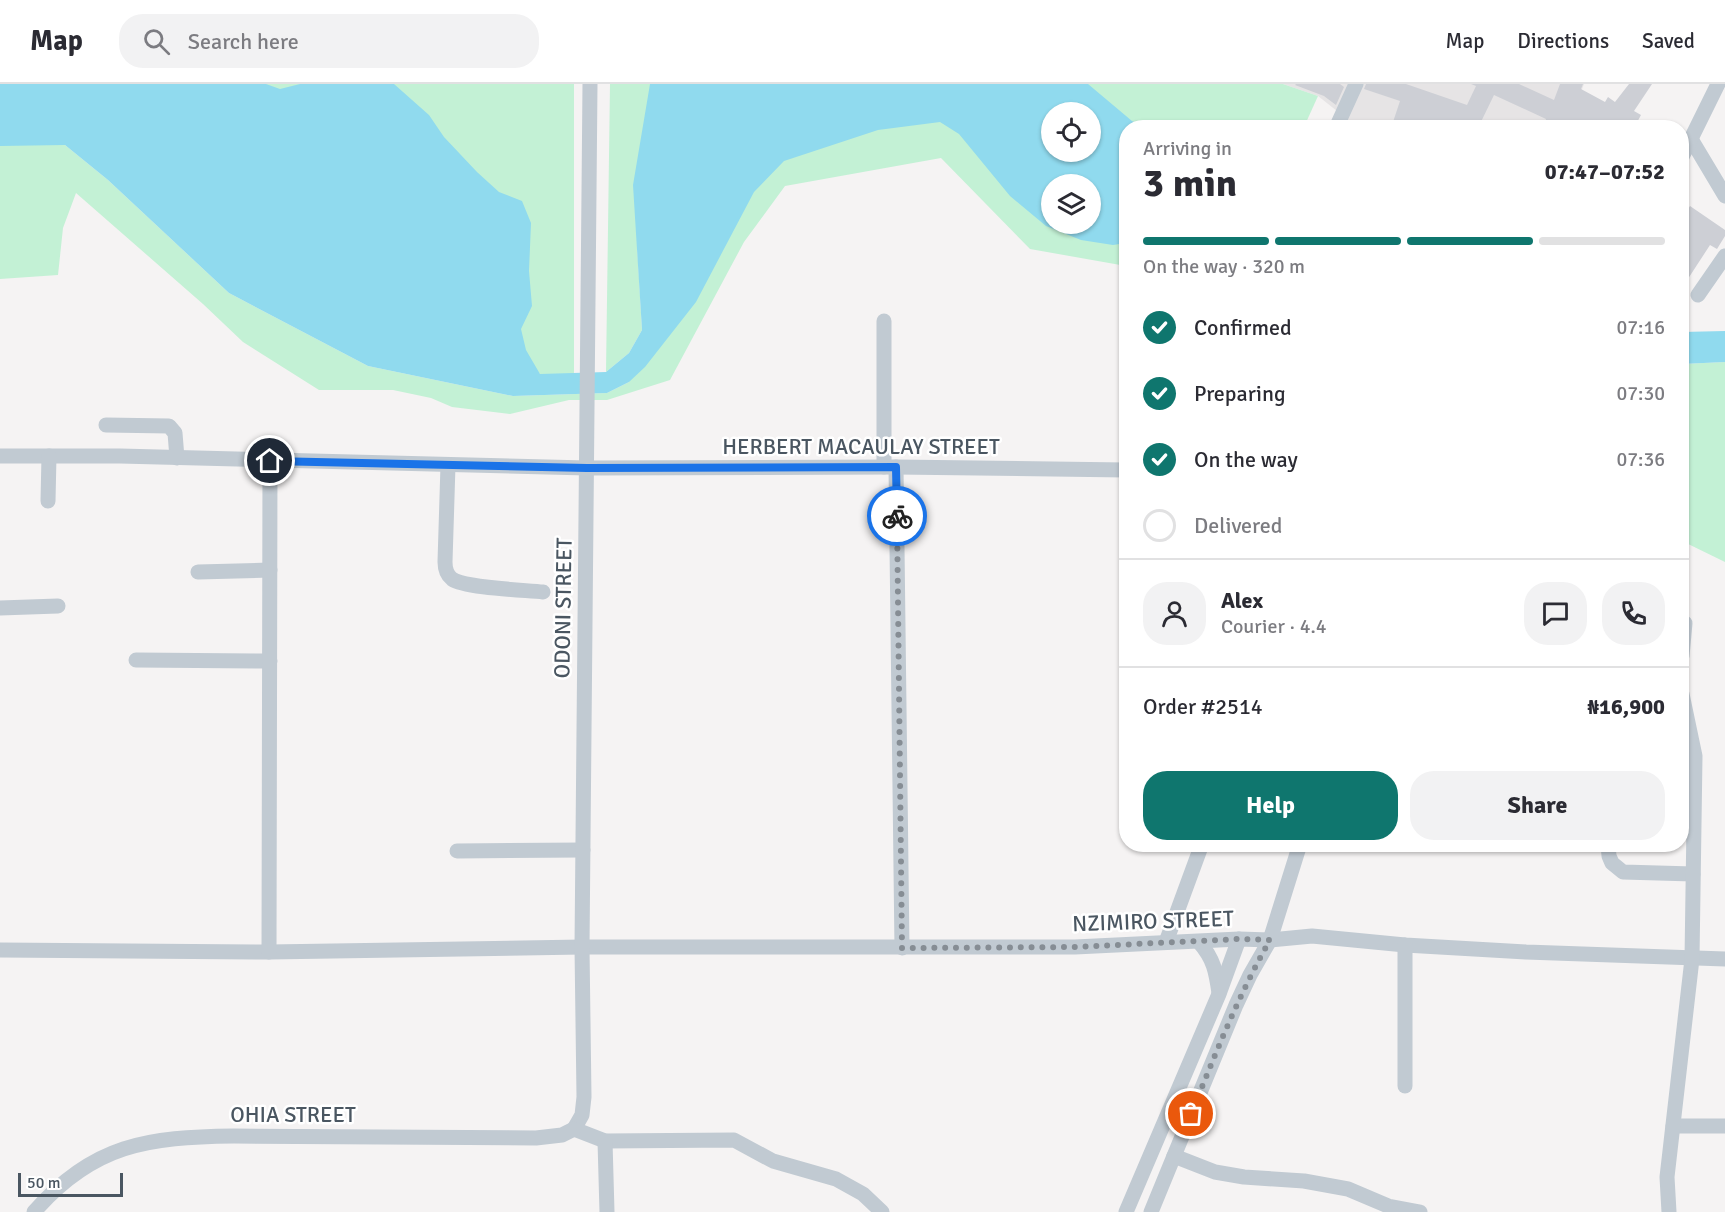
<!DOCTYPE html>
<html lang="en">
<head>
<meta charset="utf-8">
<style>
	:root { --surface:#fff; --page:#f2f2f3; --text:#2b2b33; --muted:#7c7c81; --line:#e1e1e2; --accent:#0f766e }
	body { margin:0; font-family:Signika,sans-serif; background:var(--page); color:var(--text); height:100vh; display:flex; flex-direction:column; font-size:22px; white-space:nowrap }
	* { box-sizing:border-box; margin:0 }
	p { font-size:20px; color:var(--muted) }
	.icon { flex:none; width:33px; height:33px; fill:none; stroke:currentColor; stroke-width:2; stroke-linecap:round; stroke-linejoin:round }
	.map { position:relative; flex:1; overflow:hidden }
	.sheet { position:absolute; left:1119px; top:36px; width:570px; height:732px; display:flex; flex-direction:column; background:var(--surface); border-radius:24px; box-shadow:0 2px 4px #0004 }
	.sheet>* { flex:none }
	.tools { position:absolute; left:1041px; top:18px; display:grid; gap:12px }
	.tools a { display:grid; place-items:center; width:60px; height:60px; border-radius:50%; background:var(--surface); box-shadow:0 2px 4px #0004; font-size:30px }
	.scale { position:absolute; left:18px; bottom:15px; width:105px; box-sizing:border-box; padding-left:6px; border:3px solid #4a5661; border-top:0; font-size:16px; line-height:21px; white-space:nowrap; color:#4a5661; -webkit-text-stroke:4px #fff; paint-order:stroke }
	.pin { position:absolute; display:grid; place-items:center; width:51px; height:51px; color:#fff; margin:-26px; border:3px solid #fff; border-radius:50%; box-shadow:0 2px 6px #0007 }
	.courier { position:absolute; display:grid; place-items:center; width:60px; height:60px; margin:-30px; border:4px solid #1a73e8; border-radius:50%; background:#fff; color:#222; box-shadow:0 2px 8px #0007 }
	.overview em { font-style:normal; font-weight:700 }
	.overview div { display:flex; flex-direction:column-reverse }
	.overview { display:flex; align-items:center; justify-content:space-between; height:102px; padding:0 24px }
	h1 { font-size:39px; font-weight:700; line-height:45px }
	.bar { display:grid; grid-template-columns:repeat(4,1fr); gap:9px 6px; align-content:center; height:72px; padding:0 24px }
	.bar i { height:8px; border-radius:4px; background:var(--line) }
	.bar .selected { background:var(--accent) }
	.bar p { grid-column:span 4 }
	.line { display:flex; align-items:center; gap:15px; padding:0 24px; border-top:2px solid var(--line) }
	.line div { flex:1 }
	.round { display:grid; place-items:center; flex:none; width:63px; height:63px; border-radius:24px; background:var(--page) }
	ol { padding:0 24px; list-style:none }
	li { display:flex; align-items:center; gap:18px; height:66px }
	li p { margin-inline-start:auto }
	li .icon { padding:6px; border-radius:50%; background:var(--accent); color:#fff; stroke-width:4 }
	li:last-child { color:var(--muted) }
	li i { width:33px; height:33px; border:3px solid var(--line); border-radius:50% }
	.action { display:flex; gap:12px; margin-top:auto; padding:12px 24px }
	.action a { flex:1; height:69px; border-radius:24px; background:var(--accent); color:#fff; font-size:24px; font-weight:700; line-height:69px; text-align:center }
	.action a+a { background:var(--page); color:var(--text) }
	header { display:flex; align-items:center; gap:36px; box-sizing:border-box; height:84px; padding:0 30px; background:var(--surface); border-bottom:2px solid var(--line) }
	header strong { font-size:28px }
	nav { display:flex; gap:33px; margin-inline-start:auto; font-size:21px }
	.search { width:420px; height:54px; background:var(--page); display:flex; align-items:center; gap:15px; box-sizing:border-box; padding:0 21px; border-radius:24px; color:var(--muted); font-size:22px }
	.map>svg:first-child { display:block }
	.education { fill:#e6e4e5 }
	.green { fill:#c3f1d5; fill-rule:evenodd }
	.water { fill:#90daee; fill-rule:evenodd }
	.building { fill:#cdcfd5 }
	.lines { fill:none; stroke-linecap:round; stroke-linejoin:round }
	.minor { stroke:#c1cad2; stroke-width:15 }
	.done { stroke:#868d94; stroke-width:6; stroke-dasharray:0 10.8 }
	.route { stroke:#1a73e8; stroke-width:8 }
	.labels { text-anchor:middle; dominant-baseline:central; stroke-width:5; stroke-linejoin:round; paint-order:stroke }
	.street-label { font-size:22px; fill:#4a5661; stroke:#fff }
</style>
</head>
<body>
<header>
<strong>Map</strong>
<div class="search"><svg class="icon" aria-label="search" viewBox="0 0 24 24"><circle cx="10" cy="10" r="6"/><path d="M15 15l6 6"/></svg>Search here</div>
<nav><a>Map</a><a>Directions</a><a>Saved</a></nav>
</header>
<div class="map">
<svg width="1725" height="1128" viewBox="0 0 1725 1128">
	<rect width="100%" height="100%" fill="#f5f3f3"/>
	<polygon class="education" points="1283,0 1584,0 1567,44 1345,43 1337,27 1318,12"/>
	<g class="green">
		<polygon points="51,0 574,0 574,290 540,290"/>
		<polygon points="610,0 718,0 637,160 642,246 629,269 606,288"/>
		<path d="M 982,0 L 1052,68 L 1090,68 L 1126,81 L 1126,182 L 1030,165 L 941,74 L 785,102 L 744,158 L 670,296 L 607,316 L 569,316 L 510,330 L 452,323 L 431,314 L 393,306 L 319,306 L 243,258 L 203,220 L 76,109 L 63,144 L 58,191 L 0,195 L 0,25 L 65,61 L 108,96 L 229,209 L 368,282 L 513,312 L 607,309 L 629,298 L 683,104 ZM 1052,100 L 1090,100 L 1090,140 L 1052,140 Z"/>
		<polygon points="1055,0 1283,0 1318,12 1304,43 1146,44"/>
		<polygon points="1725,278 1725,478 1682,457 1682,280"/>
	</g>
	<g class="water">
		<path d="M 0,0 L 266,0 L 280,5 L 300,0 L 394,0 L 429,31 L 444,53 L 477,88 L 499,108 L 522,117 L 531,139 L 529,187 L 532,222 L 521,245 L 526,266 L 540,290 L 606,288 L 629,269 L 642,246 L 633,101 L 650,0 L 1088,0 L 1132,37 L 1145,43 L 1126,44 L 1126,159 L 1113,161 L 1081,156 L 1046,142 L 1010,112 L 959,50 L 940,38 L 878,46 L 784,77 L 754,108 L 696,218 L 645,283 L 629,298 L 607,309 L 513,312 L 368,282 L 229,209 L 108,96 L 65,61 L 0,62 ZM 1052,28 L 1090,28 L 1090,68 L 1052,68 ZM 1052,100 L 1090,100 L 1090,140 L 1052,140 Z"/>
		<polygon points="1725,247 1725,278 1682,280 1682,248"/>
	</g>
	<g class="building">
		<polygon points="1296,0 1340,0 1344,3 1336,21 1324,12 1295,1"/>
		<polygon points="1366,0 1406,0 1467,21 1476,2 1471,0 1519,0 1554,16 1560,0 1583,0 1581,5 1605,18 1608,13 1615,18 1629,0 1652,0 1634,27 1641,31 1634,44 1554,44 1545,40 1546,35 1494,11 1478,44 1391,44 1400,17 1364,5"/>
		<polygon points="1690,122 1725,146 1725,152 1717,165 1710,161 1682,204 1682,135"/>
	</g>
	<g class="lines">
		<g class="minor">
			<polyline points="1336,44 1356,0"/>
			<polyline points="1691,55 1725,112"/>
			<polyline points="1682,73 1718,0"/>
			<polyline points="1698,211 1725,172"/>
			<polyline points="106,341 169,342 175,349 177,374"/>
			<polyline points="0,372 120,372 587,384 896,383 1126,386"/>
			<path d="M 448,381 L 445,478 C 445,485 447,491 452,495 C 465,504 524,506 543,508"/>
			<polyline points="884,383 884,237"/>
			<polyline points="896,383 902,864"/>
			<polyline points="48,417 49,372"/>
			<polyline points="198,488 270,486"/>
			<polyline points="0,524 58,522"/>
			<polyline points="1682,572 1685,539"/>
			<polyline points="136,576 270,577"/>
			<polyline points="1608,760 1609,772 1612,779 1623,788 1693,790"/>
			<polyline points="457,767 583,766"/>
			<polyline points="1166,858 1202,760"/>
			<path d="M 1199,858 C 1214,875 1216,888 1219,909"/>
			<polyline points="0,866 269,868 582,863 1075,863 1239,855 1270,856 1312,852 1405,861 1526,868 1725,875"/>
			<polyline points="269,868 270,377"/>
			<polyline points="1405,1002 1405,861"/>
			<polyline points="1673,1042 1725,1042"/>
			<polyline points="574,1045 582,1031 584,1013 582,863 590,0"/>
			<polyline points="574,1045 605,1057 734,1056 773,1077 836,1095 863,1110 882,1128"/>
			<polyline points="605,1057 607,1128"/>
			<polyline points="1174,1072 1215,1088 1244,1093 1304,1097 1348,1105 1388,1122 1420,1128"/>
			<path d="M 34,1128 C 93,1060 148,1053 234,1052 L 536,1054 L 562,1051 L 574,1045"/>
			<polyline points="1126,1128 1219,910 1239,855"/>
			<polyline points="1151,1128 1236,921 1250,891 1270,856 1300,760"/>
			<polyline points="1669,1128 1667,1093 1692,875 1695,672 1682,610"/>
		</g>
	</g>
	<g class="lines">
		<path class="done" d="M 897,432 L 902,864 L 1075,863 L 1239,855 L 1270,856 C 1238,912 1215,971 1191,1030"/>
		<polyline class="route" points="270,377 587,384 896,383 897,432"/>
	</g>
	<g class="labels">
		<g class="street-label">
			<text x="861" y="362">HERBERT MACAULAY STREET</text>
			<text transform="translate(563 524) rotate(-89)">ODONI STREET</text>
			<text transform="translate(1153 837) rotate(-2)">NZIMIRO STREET</text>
			<text x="293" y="1030">OHIA STREET</text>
		</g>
	</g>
</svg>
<div class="tools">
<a><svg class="icon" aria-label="locate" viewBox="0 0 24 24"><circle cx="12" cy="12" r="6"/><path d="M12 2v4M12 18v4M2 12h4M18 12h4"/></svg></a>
<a><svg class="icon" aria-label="layers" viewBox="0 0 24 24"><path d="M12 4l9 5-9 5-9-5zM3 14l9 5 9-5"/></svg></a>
</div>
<div class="scale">50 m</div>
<div class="pin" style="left:1191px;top:1030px;background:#ea580c"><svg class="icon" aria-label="bag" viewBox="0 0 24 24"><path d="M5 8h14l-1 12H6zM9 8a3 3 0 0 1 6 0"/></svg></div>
<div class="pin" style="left:270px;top:377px;background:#1f2937"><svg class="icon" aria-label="home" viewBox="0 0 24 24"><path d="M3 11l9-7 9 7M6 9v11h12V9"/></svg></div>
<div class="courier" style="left:897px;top:432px"><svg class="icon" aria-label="bike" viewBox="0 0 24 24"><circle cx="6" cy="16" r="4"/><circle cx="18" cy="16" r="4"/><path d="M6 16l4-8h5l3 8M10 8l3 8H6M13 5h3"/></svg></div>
<section class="sheet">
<div class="overview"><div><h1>3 min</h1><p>Arriving in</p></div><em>07:47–07:52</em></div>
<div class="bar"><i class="selected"></i><i class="selected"></i><i class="selected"></i><i></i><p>On the way · 320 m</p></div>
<ol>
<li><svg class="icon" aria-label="check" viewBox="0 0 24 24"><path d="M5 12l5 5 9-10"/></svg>Confirmed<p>07:16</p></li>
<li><svg class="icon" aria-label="check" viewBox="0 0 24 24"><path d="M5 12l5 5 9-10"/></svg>Preparing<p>07:30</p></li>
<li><svg class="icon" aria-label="check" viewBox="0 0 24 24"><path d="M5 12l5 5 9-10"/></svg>On the way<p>07:36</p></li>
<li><i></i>Delivered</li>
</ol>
<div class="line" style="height:108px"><a class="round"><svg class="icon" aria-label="person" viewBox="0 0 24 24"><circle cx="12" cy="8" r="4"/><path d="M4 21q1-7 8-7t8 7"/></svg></a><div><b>Alex</b><p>Courier · 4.4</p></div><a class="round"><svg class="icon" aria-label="chat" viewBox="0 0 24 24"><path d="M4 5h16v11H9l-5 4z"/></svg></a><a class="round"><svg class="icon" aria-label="phone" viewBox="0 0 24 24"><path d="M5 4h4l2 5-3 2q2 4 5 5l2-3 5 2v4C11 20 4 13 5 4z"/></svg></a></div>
<div class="line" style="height:78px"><div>Order #2514</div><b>₦16,900</b></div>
<div class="action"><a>Help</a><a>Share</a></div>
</section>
</div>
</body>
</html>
